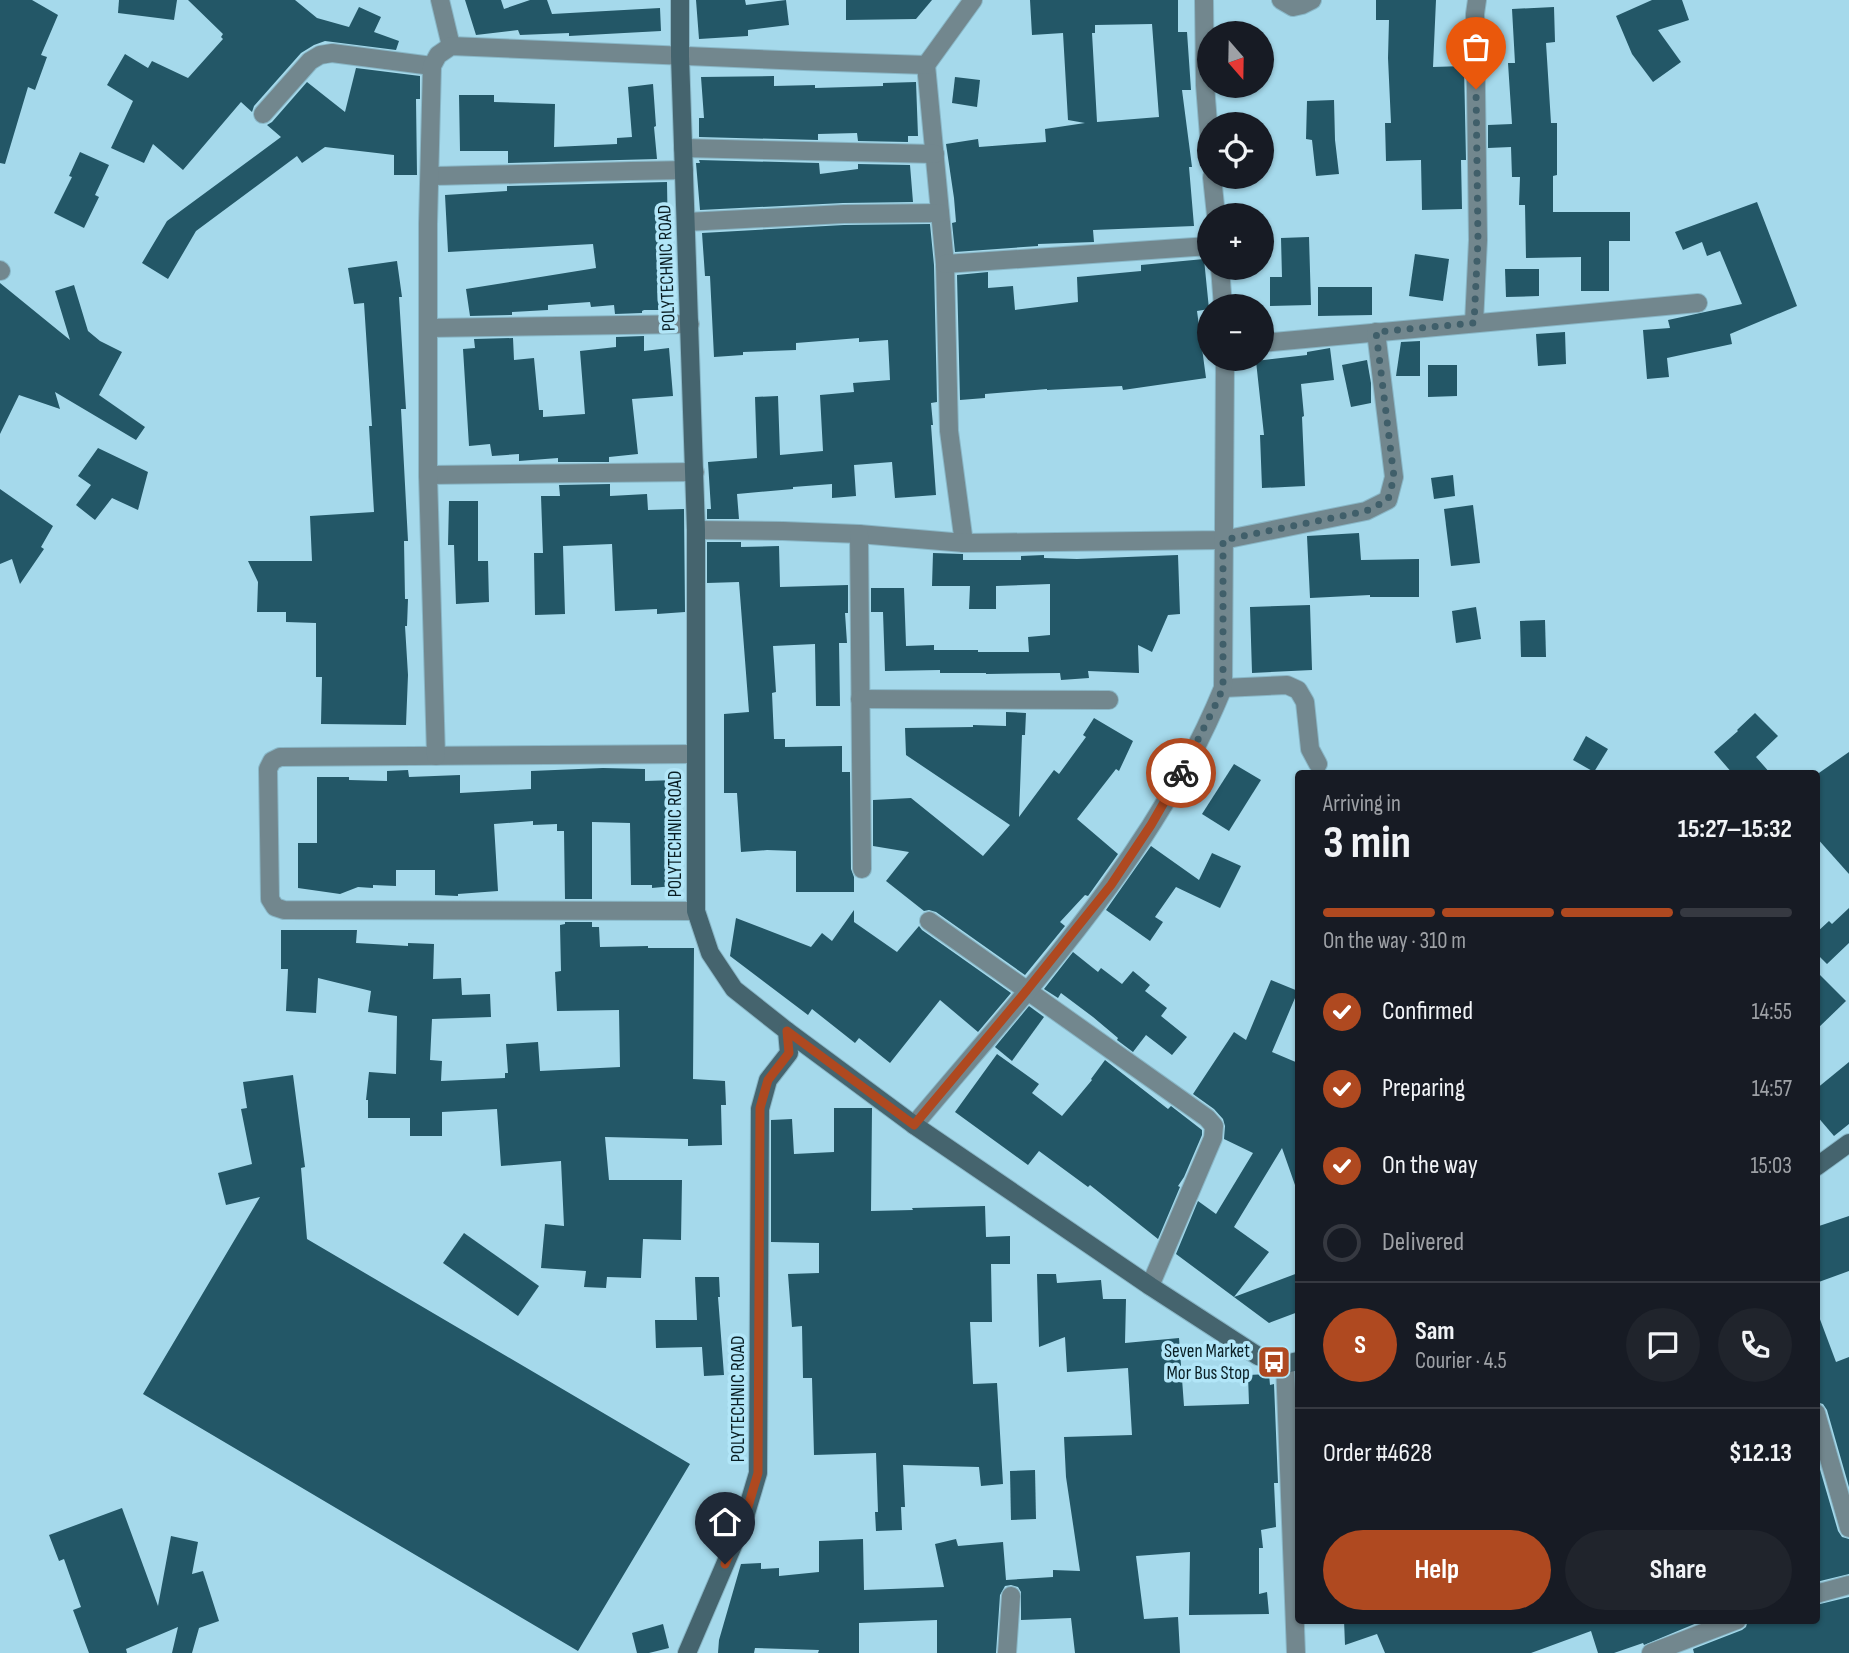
<!DOCTYPE html>
<html lang="en">
<head>
<meta charset="utf-8">
<style>
	:root { --surface:#171b24; --page:#20242c; --text:#f1f3f6; --muted:#9ea1a6; --line:#363941; --accent:#af4920 }
	body { margin:0; font-family:"Sofia Sans Condensed",sans-serif; background:var(--page); color:var(--text); height:100vh; display:flex; flex-direction:column; font-size:26px; white-space:nowrap }
	* { box-sizing:border-box; margin:0 }
	p { font-size:23px; color:var(--muted) }
	.icon { flex:none; width:38px; height:38px; fill:none; stroke:currentColor; stroke-width:2; stroke-linecap:round; stroke-linejoin:round }
	.map { position:relative; flex:1; overflow:hidden }
	.drawer { position:absolute; left:1295px; top:770px; width:525px; height:854px; display:flex; flex-direction:column; background:var(--surface); border-radius:7px; box-shadow:0 2px 5px #0004 }
	.drawer>* { flex:none }
	.needle { width:46px; rotate:160deg }
	.fabs { position:absolute; left:1197px; top:21px; display:grid; gap:14px }
	.fabs a { display:grid; place-items:center; width:77px; height:77px; border-radius:50%; background:var(--surface); box-shadow:0 2px 5px #0004; font-size:35px }
	.pin { position:absolute; display:grid; place-items:center; width:60px; height:60px; color:#fff; margin:-72px -30px; border-radius:50% 50% 50% 0; rotate:-45deg; box-shadow:0 0 7px #0007 }
	.pin .icon { rotate:45deg }
	.courier { position:absolute; display:grid; place-items:center; width:70px; height:70px; margin:-35px; border:5px solid #af4920; border-radius:50%; background:#fff; color:#222; box-shadow:0 2px 9px #0007 }
	.headline em { font-style:normal; font-weight:700 }
	.headline div { display:flex; flex-direction:column-reverse }
	.headline { display:flex; align-items:center; justify-content:space-between; height:119px; padding:0 28px }
	h1 { font-size:46px; font-weight:700; line-height:52px }
	.bar { display:grid; grid-template-columns:repeat(4,1fr); gap:10px 7px; align-content:center; height:84px; padding:0 28px }
	.bar i { height:9px; border-radius:5px; background:var(--line) }
	.bar .on { background:var(--accent) }
	.bar p { grid-column:span 4 }
	.line { display:flex; align-items:center; gap:18px; padding:0 28px; border-top:2px solid var(--line) }
	.line div { flex:1 }
	.round { display:grid; place-items:center; flex:none; width:74px; height:74px; border-radius:37px; background:var(--page) }
	ol { padding:0 28px; list-style:none }
	li { display:flex; align-items:center; gap:21px; height:77px }
	li p { margin-inline-start:auto }
	li .icon { padding:7px; border-radius:50%; background:var(--accent); color:#fff; stroke-width:4 }
	li:last-child { color:var(--muted) }
	li i { width:38px; height:38px; border:4px solid var(--line); border-radius:50% }
	.action { display:flex; gap:14px; margin-top:auto; padding:14px 28px }
	.action a { flex:1; height:80px; border-radius:42px; background:var(--accent); color:#fff; font-size:28px; font-weight:700; line-height:80px; text-align:center }
	.action a+a { background:var(--page); color:var(--text) }
	.map>svg:first-child { display:block }
	.building { fill:#235767; fill-rule:evenodd }
	.lines { fill:none; stroke-linecap:round; stroke-linejoin:round }
	.street-casing { stroke:#89b7c7; stroke-width:20 }
	.secondary-casing { stroke:#89b7c7; stroke-width:20 }
	.street { stroke:#72878e; stroke-width:18 }
	.secondary { stroke:#45646e; stroke-width:18 }
	.done { stroke:#405f6a; stroke-width:7; stroke-dasharray:0 12.6 }
	.route { stroke:#af4920; stroke-width:9 }
	.labels { text-anchor:middle; dominant-baseline:central; stroke-width:7; stroke-linejoin:round; paint-order:stroke }
	.street-label { font-size:19px; fill:#091e24; stroke:#b2e6f8 }
	.poi-label { font-size:19px; fill:#091e24; stroke:#b2e6f8; text-anchor:end }
</style>
</head>
<body>
<div class="map">
<svg width="1849" height="1653" viewBox="0 0 1849 1653">
	<rect width="100%" height="100%" fill="#a5d9eb"/>
	<g class="building">
		<polygon points="0,0 32,0 58,15 41,55 47,57 35,90 28,87 5,164 0,163"/>
		<polygon points="119,0 177,0 174,20 118,13"/>
		<polygon points="188,0 295,0 317,18 349,27 359,7 381,17 374,32 399,41 396,50 325,41 314,45 301,53 254,106 252,112 241,102 183,170 153,144 144,163 111,148 133,101 107,85 125,54 148,68 152,61 188,78 223,39 221,37 223,34"/>
		<polygon points="465,0 501,0 504,9 530,0 547,0 552,14 660,8 661,31 569,36 569,33 520,35 518,30 476,35"/>
		<polygon points="696,0 745,0 746,5 786,0 789,25 748,30 748,36 699,39"/>
		<polygon points="846,0 932,0 916,19 846,20"/>
		<path d="M 1030,0 L 1178,0 L 1178,32 L 1187,32 L 1191,90 L 1182,90 L 1192,167 L 1189,167 L 1194,226 L 1093,230 L 1094,242 L 1038,244 L 1038,246 L 955,252 L 952,223 L 956,222 L 954,198 L 946,144 L 978,139 L 979,147 L 1046,142 L 1045,129 L 1085,123 L 1068,120 L 1063,33 L 1032,35 ZM 1152,24 L 1159,117 L 1097,122 L 1092,33 L 1095,33 L 1095,25 Z"/>
		<polygon points="1376,0 1436,0 1433,67 1464,66 1466,160 1461,160 1462,209 1422,210 1421,160 1386,161 1385,123 1391,123 1388,58 1389,20 1376,20"/>
		<polygon points="1652,0 1682,0 1689,20 1658,30 1681,62 1653,82 1632,54 1616,16"/>
		<polygon points="1554,7 1555,42 1546,43 1551,123 1557,123 1557,175 1553,176 1553,212 1630,212 1630,241 1609,241 1609,291 1581,291 1581,257 1526,258 1525,205 1519,205 1520,177 1512,177 1511,147 1488,148 1488,125 1512,124 1508,63 1515,63 1512,9"/>
		<polygon points="356,68 420,76 420,99 416,99 417,175 394,175 394,155 325,147 302,163 297,156 196,231 168,279 142,263 167,221 281,137 267,125 272,122 307,82 345,112"/>
		<polygon points="774,76 774,86 815,85 815,88 883,86 883,83 916,82 918,136 908,136 908,142 858,141 857,133 818,134 818,140 699,137 699,118 704,118 701,77"/>
		<polygon points="955,77 980,80 977,107 952,103"/>
		<polygon points="653,84 656,126 654,127 657,159 508,163 508,151 460,151 459,95 494,95 494,102 555,104 554,147 617,144 617,138 632,137 628,87"/>
		<polygon points="1334,100 1335,140 1339,174 1316,176 1312,140 1306,139 1307,101"/>
		<polygon points="80,152 109,165 95,195 99,197 84,228 54,213 72,177 69,176"/>
		<polygon points="699,160 819,163 820,174 858,169 858,164 910,165 913,202 843,203 700,210 696,163 700,163"/>
		<polygon points="667,182 669,310 644,310 642,311 642,313 615,314 614,305 591,307 590,302 548,305 548,310 512,312 512,315 470,316 466,289 596,268 593,244 448,252 445,195 507,191 507,186"/>
		<polygon points="1757,202 1797,306 1730,334 1732,344 1667,358 1669,377 1647,379 1643,330 1670,328 1668,320 1742,304 1720,251 1707,256 1702,242 1683,250 1675,232"/>
		<polygon points="930,224 934,265 937,402 931,403 933,425 931,425 936,495 895,498 892,462 854,465 856,496 832,498 832,484 793,487 793,489 737,494 739,519 707,519 707,509 711,509 708,462 757,458 755,397 778,396 780,455 823,451 820,395 854,392 853,383 890,380 888,340 859,342 859,338 796,343 796,350 743,352 743,355 714,357 710,276 705,276 702,233 844,225"/>
		<polygon points="1309,237 1311,305 1270,306 1270,277 1282,277 1281,238"/>
		<polygon points="1415,254 1449,259 1443,301 1409,296"/>
		<polygon points="1204,259 1209,309 1197,311 1206,378 1123,390 1122,386 1047,390 1047,389 985,394 985,398 960,400 957,275 988,272 988,288 1013,286 1015,310 1078,302 1077,277 1141,271 1141,265"/>
		<polygon points="397,261 402,297 399,297 406,409 401,409 408,541 404,541 405,599 408,599 407,626 405,626 408,675 406,725 321,724 322,677 316,677 316,623 286,622 286,612 257,612 258,582 248,561 312,561 310,516 374,512 369,426 372,426 364,303 354,304 348,268"/>
		<polygon points="1505,269 1539,269 1539,296 1506,297"/>
		<polygon points="0,283 70,340 55,291 74,285 88,331 100,341 122,352 99,395 145,427 136,440 55,392 60,409 19,395 0,434"/>
		<polygon points="1318,287 1372,287 1372,315 1318,316"/>
		<polygon points="1565,332 1566,364 1538,366 1536,334"/>
		<polygon points="644,336 644,351 669,348 673,396 632,399 638,454 609,457 609,462 558,462 558,458 519,461 519,454 492,456 490,444 469,446 463,349 475,348 474,339 513,338 514,360 534,358 539,410 543,410 543,417 585,414 580,351 616,347 616,337"/>
		<polygon points="1420,341 1420,376 1396,376 1401,342"/>
		<polygon points="1330,348 1334,380 1301,384 1304,416 1302,417 1305,486 1262,488 1260,435 1264,435 1256,361 1307,355 1307,352"/>
		<polygon points="1367,360 1371,383 1371,403 1351,407 1342,365"/>
		<polygon points="1428,365 1457,365 1457,396 1428,397"/>
		<polygon points="98,448 148,472 138,510 112,498 95,520 76,505 91,485 78,476"/>
		<polygon points="1453,475 1455,496 1434,499 1431,478"/>
		<polygon points="610,484 610,496 647,494 648,510 684,509 685,612 657,614 657,609 615,611 612,544 563,546 565,614 535,615 534,553 543,553 541,496 560,496 559,485"/>
		<polygon points="0,489 53,526 41,547 44,549 20,584 12,559 0,564"/>
		<polygon points="449,501 478,501 478,561 488,561 489,602 456,604 454,545 448,545"/>
		<polygon points="1473,505 1480,563 1451,566 1444,509"/>
		<polygon points="1359,533 1361,560 1419,559 1419,597 1370,597 1370,595 1310,598 1307,536"/>
		<polygon points="707,542 741,542 741,547 779,546 780,587 848,585 848,613 845,613 847,643 839,643 840,706 816,706 815,644 773,646 776,692 772,693 774,739 785,739 785,747 842,746 842,772 850,772 851,869 854,877 854,892 796,892 796,851 767,850 741,852 737,793 724,793 724,714 749,712 739,582 707,583"/>
		<polygon points="933,553 963,554 963,560 1021,560 1021,556 1044,555 1044,558 1077,559 1178,555 1180,614 1168,615 1152,652 1138,645 1139,673 1088,671 1089,678 1061,680 1060,673 986,674 986,673 940,673 940,670 885,671 883,612 871,612 871,588 904,588 906,646 934,645 934,650 978,650 978,652 1029,652 1028,637 1050,635 1050,584 996,586 996,609 969,609 970,586 932,586"/>
		<polygon points="1310,605 1312,670 1252,673 1250,607"/>
		<polygon points="1476,607 1481,639 1456,643 1452,611"/>
		<polygon points="1545,620 1546,657 1521,657 1520,621"/>
		<polygon points="1006,712 1026,713 1025,735 1022,735 1019,817 1054,770 1059,774 1086,737 1083,735 1094,718 1133,741 1119,771 1116,769 1077,819 1118,854 1088,896 1085,895 1060,922 1065,926 1025,975 936,912 929,910 924,911 886,881 909,852 873,846 873,800 911,798 983,856 1010,825 906,755 905,728 973,727 973,725 1006,726"/>
		<polygon points="1755,713 1778,736 1756,757 1771,774 1733,774 1714,752 1738,731 1737,730"/>
		<polygon points="1586,736 1608,749 1594,772 1573,760"/>
		<polygon points="1849,752 1849,874 1816,837 1816,775"/>
		<polygon points="1234,764 1261,780 1229,831 1202,814"/>
		<polygon points="603,768 645,769 645,781 676,780 677,827 670,827 673,886 652,888 652,885 631,885 630,823 592,822 592,899 565,899 564,831 557,831 557,824 533,825 533,821 494,824 498,891 458,894 458,896 435,895 435,870 396,870 396,886 373,885 373,888 358,887 340,894 298,888 298,843 317,843 317,777 349,777 349,780 387,781 387,771 408,770 409,777 460,775 460,793 531,789 531,771"/>
		<polygon points="1151,846 1199,880 1212,853 1241,866 1220,908 1176,887 1155,917 1163,922 1150,941 1106,910"/>
		<polygon points="1849,908 1849,943 1827,964 1816,953 1816,933 1829,921 1832,924"/>
		<polygon points="854,910 854,922 897,952 919,926 922,930 1011,993 978,1032 940,1000 890,1063 859,1038 855,1043 812,1009 808,1015 730,956 736,918 811,947 822,933 832,941"/>
		<polygon points="565,922 592,922 592,927 599,927 600,947 648,946 648,948 694,948 693,1079 725,1081 726,1105 721,1105 722,1145 688,1146 688,1139 605,1137 609,1180 682,1180 681,1240 643,1239 641,1278 607,1277 606,1288 584,1287 586,1271 541,1268 545,1224 564,1226 561,1161 501,1166 497,1109 442,1112 442,1136 410,1136 410,1118 368,1118 368,1100 366,1100 369,1072 396,1074 397,1016 368,1012 371,991 318,978 316,1013 286,1011 288,969 281,969 281,930 357,930 356,943 408,946 408,943 434,944 433,979 461,978 462,995 490,994 491,1017 432,1019 430,1060 442,1061 441,1081 505,1078 505,1073 508,1073 506,1044 538,1042 540,1071 620,1067 619,1010 557,1011 555,972 561,971 560,925 565,924"/>
		<polygon points="1073,952 1098,972 1101,968 1122,984 1133,971 1150,985 1145,991 1167,1008 1161,1016 1187,1037 1172,1055 1146,1035 1133,1052 1117,1040 1118,1038 1093,1017 1061,993 1058,998 1044,989"/>
		<polygon points="1816,971 1846,1001 1816,1030"/>
		<polygon points="1271,980 1298,991 1272,1052 1298,1063 1298,1185 1295,1185 1282,1148 1234,1227 1269,1252 1234,1297 1298,1273 1298,1312 1269,1323 1176,1254 1198,1201 1216,1214 1253,1153 1224,1139 1225,1126 1223,1119 1214,1109 1193,1094 1234,1032 1246,1040"/>
		<polygon points="1029,1006 1044,1017 1012,1061 995,1047"/>
		<polygon points="997,1054 1039,1084 1032,1093 1062,1116 1092,1080 1091,1079 1105,1060 1168,1109 1171,1106 1202,1130 1202,1135 1184,1177 1178,1186 1180,1187 1158,1239 1090,1185 1088,1187 1039,1151 1028,1165 955,1112"/>
		<polygon points="1849,1062 1849,1124 1834,1136 1816,1115 1816,1089"/>
		<polygon points="293,1075 305,1167 301,1168 307,1239 690,1464 578,1651 143,1394 260,1197 226,1205 218,1173 252,1164 241,1109 247,1108 243,1082"/>
		<polygon points="834,1108 872,1108 871,1211 913,1210 912,1208 985,1206 986,1237 1010,1236 1010,1264 991,1264 992,1322 970,1322 973,1384 997,1383 1003,1484 981,1486 979,1467 903,1465 905,1507 901,1507 902,1530 876,1531 875,1512 878,1512 876,1453 814,1455 812,1378 803,1378 802,1326 792,1327 788,1274 819,1273 819,1243 771,1242 771,1120 792,1119 794,1154 834,1152"/>
		<polygon points="1849,1216 1849,1271 1816,1283 1816,1227"/>
		<polygon points="464,1233 539,1286 518,1316 443,1263"/>
		<polygon points="1037,1274 1056,1274 1057,1283 1101,1280 1103,1299 1126,1299 1125,1343 1179,1338 1184,1406 1249,1404 1248,1375 1269,1374 1270,1385 1274,1384 1278,1483 1274,1483 1276,1527 1261,1530 1263,1548 1259,1548 1259,1594 1267,1592 1269,1614 1189,1615 1190,1552 1136,1556 1144,1619 1178,1617 1180,1653 1075,1653 1071,1618 1021,1620 1021,1592 1018,1587 1011,1585 1005,1586 1000,1595 996,1653 937,1653 937,1620 859,1623 859,1653 818,1653 819,1650 755,1648 754,1653 718,1653 719,1640 741,1564 761,1563 761,1569 779,1568 779,1576 819,1572 819,1541 863,1539 864,1590 944,1587 935,1544 956,1539 958,1546 1003,1542 1006,1580 1053,1577 1053,1570 1080,1571 1066,1477 1064,1437 1132,1435 1128,1368 1067,1372 1065,1337 1039,1347"/>
		<polygon points="695,1277 719,1277 720,1297 718,1297 724,1375 704,1376 702,1347 656,1348 655,1320 697,1320"/>
		<polygon points="1816,1314 1818,1314 1836,1362 1849,1357 1849,1487 1827,1410 1823,1404 1816,1402"/>
		<polygon points="1816,1456 1838,1531 1842,1537 1849,1539 1849,1574 1816,1582"/>
		<polygon points="1035,1470 1036,1519 1011,1520 1010,1471"/>
		<polygon points="122,1508 158,1606 171,1536 198,1542 192,1574 203,1571 219,1621 199,1628 192,1653 172,1653 178,1627 126,1649 127,1653 89,1653 73,1610 81,1607 64,1559 59,1561 49,1535"/>
		<polygon points="1849,1597 1849,1653 1694,1653 1693,1649 1742,1630 1746,1627 1748,1620 1816,1620 1816,1605"/>
		<polygon points="1344,1620 1704,1620 1644,1645 1643,1643 1614,1653 1598,1653 1591,1631 1531,1653 1385,1653 1377,1634 1345,1645"/>
		<polygon points="663,1624 669,1648 649,1653 637,1653 632,1633"/>
	</g>
	<g class="lines">
		<defs>
			<g id="street">
				<polyline points="440,0 451,46"/>
				<polyline points="1204,0 1205,85 1209,136"/>
				<polyline points="1281,0 1293,7 1302,5 1312,0"/>
				<polyline points="926,65 945,264 949,431 964,543"/>
				<polyline points="263,114 310,61 320,55 332,53 432,66"/>
				<polyline points="683,148 935,154"/>
				<path d="M 430,176 C 515,175 599,171 684,170"/>
				<polyline points="1212,177 1216,215"/>
				<polyline points="686,222 844,214 940,213"/>
				<polyline points="945,264 1209,246"/>
				<polyline points="1220,268 1223,306"/>
				<polyline points="0,270 1,271"/>
				<polyline points="1474,323 1478,240 1475,14 1477,0"/>
				<polyline points="428,328 690,324"/>
				<polyline points="1262,343 1698,303"/>
				<polyline points="428,475 695,472"/>
				<polyline points="696,530 783,531 859,534 964,543 1223,540 1366,511 1388,500 1394,477 1376,332"/>
				<polyline points="859,534 862,869"/>
				<polyline points="1223,688 1287,685 1298,690 1305,702 1310,749 1318,764"/>
				<polyline points="860,699 1109,700"/>
				<polyline points="696,754 280,757 272,761 268,769 270,899 275,907 284,910 696,911"/>
				<polyline points="436,756 428,475 428,224 432,66 438,55 451,46 804,61 926,65 973,0"/>
				<polyline points="929,921 1207,1118 1214,1126 1213,1138 1150,1286"/>
				<path d="M 914,1125 C 1028,989 1155,855 1223,688 L 1225,359"/>
				<polyline points="1285,1364 1296,1653"/>
				<polyline points="1816,1413 1849,1528"/>
				<polyline points="1816,1594 1849,1585"/>
				<polyline points="1007,1653 1011,1596"/>
				<polyline points="1651,1653 1737,1620"/>
			</g>
			<g id="secondary">
				<polyline points="680,0 680,56 696,530 696,911 710,953 734,989 787,1031 789,1053 768,1080 760,1109 758,1473 744,1520 687,1653"/>
				<polyline points="787,1031 914,1125 1150,1286 1258,1356 1285,1364 1298,1361"/>
				<polyline points="1816,1167 1849,1143"/>
			</g>
		</defs>
		<use href="#street" class="street-casing"/>
		<use href="#secondary" class="secondary-casing"/>
		<use href="#street" class="street"/>
		<use href="#secondary" class="secondary"/>
	</g>
	<g class="lines">
		<polyline class="done" points="1181,773 1214,708 1223,688 1223,540 1366,511 1388,500 1394,477 1376,332 1474,323 1478,240 1476,89"/>
		<polyline class="route" points="725,1564 744,1520 758,1473 760,1108 768,1080 789,1053 787,1031 914,1125 1027,990 1111,885 1151,825 1181,773"/>
	</g>
	<defs>
		<symbol id="bus-square" viewBox="-11 -11 22 22"><rect x="-9" y="-9" width="18" height="18" rx="4" fill="#af4920" stroke="#b2e6f8"/><path d="M-5-6H5V4H4V6H2V4H-2V6H-4V4H-5ZM-3.5-4V0h7V-4ZM-3.5 1.2v1.5H-2V1.2ZM2 1.2v1.5H3.5V1.2Z" fill="#fff"/></symbol>
	</defs>
	<g fill-rule="evenodd">
		<use href="#bus-square" x="1255" y="1343" width="38" height="38"/>
	</g>
	<g class="labels">
		<g class="street-label">
			<text transform="translate(667 268) rotate(-92)">POLYTECHNIC ROAD</text>
			<text transform="translate(675 834) rotate(-90)">POLYTECHNIC ROAD</text>
			<text transform="translate(738 1399) rotate(-90)">POLYTECHNIC ROAD</text>
		</g>
		<g class="poi-label">
			<text x="1250" y="1351">Seven Market<tspan x="1250" dy="22">Mor Bus Stop</tspan></text>
		</g>
	</g>
</svg>
<div class="fabs">
<a><svg class="needle" viewBox="-14 -14 28 28"><path d="M0-13l5 13h-10z" fill="#e53935"/><path d="M0 13l5-13h-10z" fill="#9ea1a6"/></svg></a>
<a><svg class="icon" aria-label="locate" viewBox="0 0 24 24"><circle cx="12" cy="12" r="6"/><path d="M12 2v4M12 18v4M2 12h4M18 12h4"/></svg></a>
<a>+</a>
<a>−</a>
</div>
<div class="pin" style="left:1476px;top:89px;background:#ea580c"><svg class="icon" aria-label="bag" viewBox="0 0 24 24"><path d="M5 8h14l-1 12H6zM9 8a3 3 0 0 1 6 0"/></svg></div>
<div class="pin" style="left:725px;top:1564px;background:#1f2937"><svg class="icon" aria-label="home" viewBox="0 0 24 24"><path d="M3 11l9-7 9 7M6 9v11h12V9"/></svg></div>
<div class="courier" style="left:1181px;top:773px"><svg class="icon" aria-label="bike" viewBox="0 0 24 24"><circle cx="6" cy="16" r="4"/><circle cx="18" cy="16" r="4"/><path d="M6 16l4-8h5l3 8M10 8l3 8H6M13 5h3"/></svg></div>
<section class="drawer">
<div class="headline"><div><h1>3 min</h1><p>Arriving in</p></div><em>15:27–15:32</em></div>
<div class="bar"><i class="on"></i><i class="on"></i><i class="on"></i><i></i><p>On the way · 310 m</p></div>
<ol>
<li><svg class="icon" aria-label="check" viewBox="0 0 24 24"><path d="M5 12l5 5 9-10"/></svg>Confirmed<p>14:55</p></li>
<li><svg class="icon" aria-label="check" viewBox="0 0 24 24"><path d="M5 12l5 5 9-10"/></svg>Preparing<p>14:57</p></li>
<li><svg class="icon" aria-label="check" viewBox="0 0 24 24"><path d="M5 12l5 5 9-10"/></svg>On the way<p>15:03</p></li>
<li><i></i>Delivered</li>
</ol>
<div class="line" style="height:126px"><b class="round" style="background:var(--accent);color:#fff">S</b><div><b>Sam</b><p>Courier · 4.5</p></div><a class="round"><svg class="icon" aria-label="chat" viewBox="0 0 24 24"><path d="M4 5h16v11H9l-5 4z"/></svg></a><a class="round"><svg class="icon" aria-label="phone" viewBox="0 0 24 24"><path d="M5 4h4l2 5-3 2q2 4 5 5l2-3 5 2v4C11 20 4 13 5 4z"/></svg></a></div>
<div class="line" style="height:91px"><div>Order #4628</div><b>$12.13</b></div>
<div class="action"><a>Help</a><a>Share</a></div>
</section>
</div>
</body>
</html>
